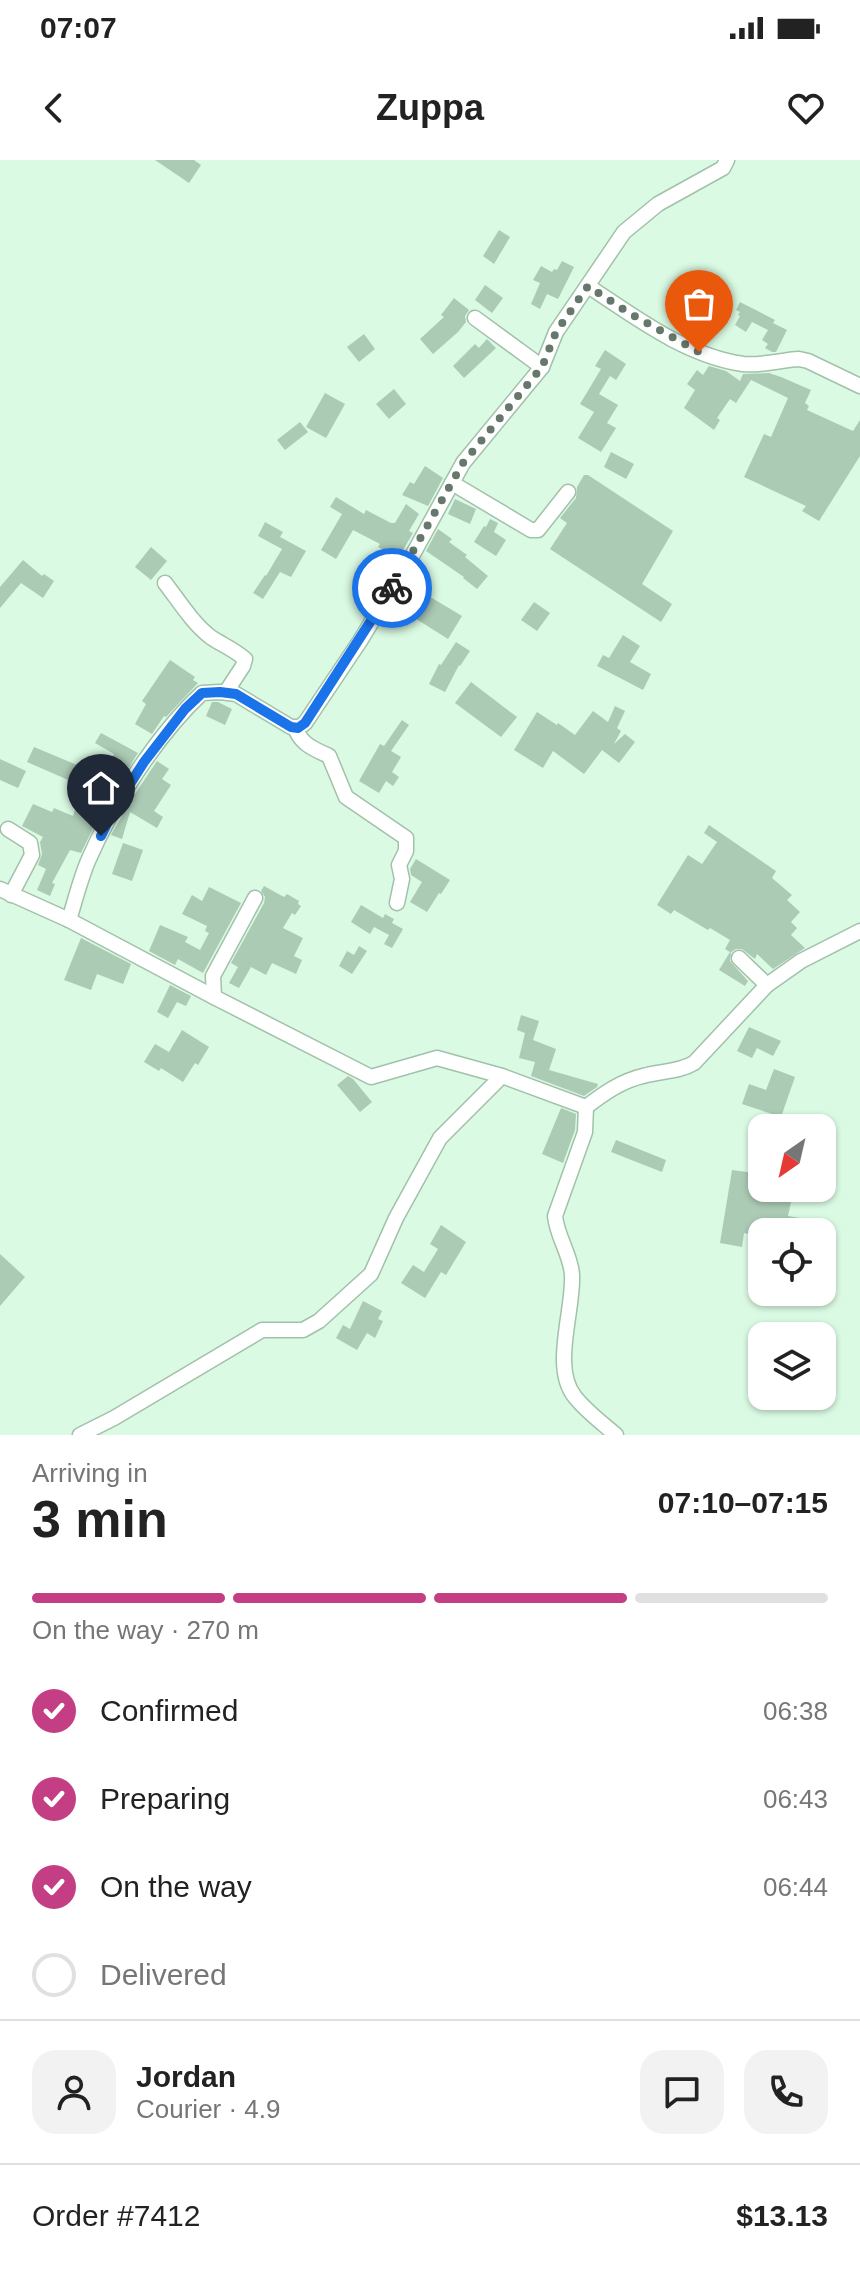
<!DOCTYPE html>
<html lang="en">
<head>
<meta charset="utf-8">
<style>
	:root { --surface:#fff; --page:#f2f2f2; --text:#222; --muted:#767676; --line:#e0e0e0; --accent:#c33e83 }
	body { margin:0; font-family:Helvetica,sans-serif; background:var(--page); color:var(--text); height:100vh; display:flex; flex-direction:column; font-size:30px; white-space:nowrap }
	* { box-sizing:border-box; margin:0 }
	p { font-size:26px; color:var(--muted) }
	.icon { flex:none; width:44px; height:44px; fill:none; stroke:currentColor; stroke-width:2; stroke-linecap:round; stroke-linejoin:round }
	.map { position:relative; height:1275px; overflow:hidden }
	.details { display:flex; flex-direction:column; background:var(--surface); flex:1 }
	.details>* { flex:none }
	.needle { width:52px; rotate:214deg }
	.buttons { position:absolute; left:748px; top:954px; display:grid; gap:16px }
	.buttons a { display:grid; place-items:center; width:88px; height:88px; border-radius:16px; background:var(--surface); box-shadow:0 2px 6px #0004; font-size:40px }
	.pin { position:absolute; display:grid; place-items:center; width:68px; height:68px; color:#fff; margin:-82px -34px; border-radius:50% 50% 50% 0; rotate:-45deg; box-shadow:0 0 8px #0007 }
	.pin .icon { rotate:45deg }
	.courier { position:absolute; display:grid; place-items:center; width:80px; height:80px; margin:-40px; border:6px solid #1a73e8; border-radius:50%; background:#fff; color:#222; box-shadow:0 2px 10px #0007 }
	.summary em { font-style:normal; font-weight:700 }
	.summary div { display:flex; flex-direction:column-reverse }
	.summary { display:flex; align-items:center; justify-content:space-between; height:136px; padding:0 32px }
	h1 { font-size:52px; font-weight:700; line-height:60px }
	.bar { display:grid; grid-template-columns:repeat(4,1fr); gap:12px 8px; align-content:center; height:96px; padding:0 32px }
	.bar i { height:10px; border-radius:6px; background:var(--line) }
	.bar .on { background:var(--accent) }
	.bar p { grid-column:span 4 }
	.line { display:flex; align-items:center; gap:20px; padding:0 32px; border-top:2px solid var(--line) }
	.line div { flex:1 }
	.round { display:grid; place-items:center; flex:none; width:84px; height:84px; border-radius:24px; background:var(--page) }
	ol { padding:0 32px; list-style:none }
	li { display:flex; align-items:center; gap:24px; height:88px }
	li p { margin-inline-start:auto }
	li .icon { padding:8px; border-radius:50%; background:var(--accent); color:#fff; stroke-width:4 }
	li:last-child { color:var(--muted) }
	li i { width:44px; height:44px; border:4px solid var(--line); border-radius:50% }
	.status { display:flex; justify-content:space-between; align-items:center; height:56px; padding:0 40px; background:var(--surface); direction:ltr }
	.status svg { height:22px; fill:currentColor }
	header { display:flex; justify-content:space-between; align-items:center; height:104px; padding:0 32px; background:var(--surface); font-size:36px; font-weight:700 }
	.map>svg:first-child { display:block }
	.building { fill:#accbb5 }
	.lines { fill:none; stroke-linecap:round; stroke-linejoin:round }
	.minor-casing { stroke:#a2c1ab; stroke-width:17 }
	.minor { stroke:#fff; stroke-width:14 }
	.done { stroke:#65786b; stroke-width:8; stroke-dasharray:0 14.4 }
	.route { stroke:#1a73e8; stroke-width:10 }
</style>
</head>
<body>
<div class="status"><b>07:07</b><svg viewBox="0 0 49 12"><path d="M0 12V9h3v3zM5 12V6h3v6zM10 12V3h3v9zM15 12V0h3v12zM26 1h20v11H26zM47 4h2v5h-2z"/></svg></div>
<header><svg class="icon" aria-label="back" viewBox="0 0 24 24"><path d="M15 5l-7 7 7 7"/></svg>Zuppa<svg class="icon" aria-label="heart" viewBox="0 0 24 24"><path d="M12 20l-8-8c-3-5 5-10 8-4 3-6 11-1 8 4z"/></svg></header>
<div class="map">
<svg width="860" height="1275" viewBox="0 0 860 1275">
	<rect width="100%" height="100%" fill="#dafae3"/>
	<g class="building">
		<polygon points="155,0 194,0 201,5 189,23"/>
		<polygon points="499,70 510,77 494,104 483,96"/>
		<polygon points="562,101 574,107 558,139 547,134 540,149 531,144 540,123 533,120 541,106 552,112 554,109 557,110"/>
		<polygon points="485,125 503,138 492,153 475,140"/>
		<polygon points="454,138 469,150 465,156 466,162 458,172 433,194 420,179 444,157 441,155"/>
		<polygon points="740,142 775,160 773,163 787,170 776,192 772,192 765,188 768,184 762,180 768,170 752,162 746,172 735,165 740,156 738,155 740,152 736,150"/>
		<polygon points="364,174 375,189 359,202 347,187"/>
		<polygon points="487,179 496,188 464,218 453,206 475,184 479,188"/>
		<polygon points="605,190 626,204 616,220 610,216 599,234 618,245 607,263 616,268 601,292 578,278 594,252 580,244 601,209 595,206"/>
		<polygon points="709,206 726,211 740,221 743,214 769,213 781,217 811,230 805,243 809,246 807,250 853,271 860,260 860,296 819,361 802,351 806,346 744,317 764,274 771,277 788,238 751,220 736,243 730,239 717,258 720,260 714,270 684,248 695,230 687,224 697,210 703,215"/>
		<polygon points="394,229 406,244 389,259 376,244"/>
		<polygon points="325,233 345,244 326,278 306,267"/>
		<polygon points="300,262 308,272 285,290 277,280"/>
		<polygon points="611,292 634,304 626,319 604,307"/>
		<polygon points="425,306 443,318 428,346 402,335 410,322 414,324"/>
		<polygon points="584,315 588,315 673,371 642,424 672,444 661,462 550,389 567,363 560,358 576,338 577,327"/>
		<polygon points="336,337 364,354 366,350 391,363 395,363 406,344 419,354 409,371 413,373 371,445 357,437 384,390 378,387 380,384 353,370 336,399 321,390 342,354 330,347"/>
		<polygon points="455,339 476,349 470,364 448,354"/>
		<polygon points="490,359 498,363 494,372 506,380 496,396 474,382 484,366 486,367"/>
		<polygon points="265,362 283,372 280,377 306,391 291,417 280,412 263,439 253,433 265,415 266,416 282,389 258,376"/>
		<polygon points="438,369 452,379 449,382 467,395 465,397 488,416 477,429 463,418 464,417 426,391"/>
		<polygon points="151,387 167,401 151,420 135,407"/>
		<polygon points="23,400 42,416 44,414 54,421 43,438 21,423 0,448 0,427"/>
		<polygon points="407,423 462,456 448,479 394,445"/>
		<polygon points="534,442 550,453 537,471 521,460"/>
		<polygon points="623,475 640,486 630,502 651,514 643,530 597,506 603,495 609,498"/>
		<polygon points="456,482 470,491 460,506 459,505 445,532 429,524 439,504 441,505"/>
		<polygon points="170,500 195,517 193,520 198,523 166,557 164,556 152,574 135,564 146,544 142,541"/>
		<polygon points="471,522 517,557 501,577 455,543"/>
		<polygon points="212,542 218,542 232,549 225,565 206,556"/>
		<polygon points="615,546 625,551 617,568 621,571 614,584 625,574 635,582 619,603 602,590 584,614 553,591 543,608 514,590 537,552 557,565 558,563 575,575 593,551 608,562"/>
		<polygon points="402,560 409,565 391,591 401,597 392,612 399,617 393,626 386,621 379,633 359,621 380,584 384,586"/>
		<polygon points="101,573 138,593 101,652 81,693 70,690 52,723 55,724 50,736 37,730 46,709 38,705 42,694 40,682 43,677 22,666 33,644 52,652 54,648 73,656 82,626 27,602 34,587 101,615 114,594 95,583"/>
		<polygon points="0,599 26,611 18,628 0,620"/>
		<polygon points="157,601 169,609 162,619 171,625 154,651 163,657 157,668 130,652 122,679 111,675 131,640"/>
		<polygon points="709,665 776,711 772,718 792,735 787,740 800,752 791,762 797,768 791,775 805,788 773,809 757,794 755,799 742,789 736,789 731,792 730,801 748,821 745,826 719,810 730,792 725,789 730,780 710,768 708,770 674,750 671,754 657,745 688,695 702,704 717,682 704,673"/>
		<polygon points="123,683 143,690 132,721 112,714"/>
		<polygon points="416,699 450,720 441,734 439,733 427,752 410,742 422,722 411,715 410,709"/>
		<polygon points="264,726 284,737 287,734 299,741 298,744 301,746 295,755 292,753 283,768 303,778 294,796 302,800 296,814 272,803 266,815 251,807 239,828 229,823 238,807 231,803 264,743 265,737 261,731"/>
		<polygon points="209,727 241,743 203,813 178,799 175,805 149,791 160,765 188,777 185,782 200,790 209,773 205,771 207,766 182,754 192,735 202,741"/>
		<polygon points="361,745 383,758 385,754 394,759 392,763 403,769 392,788 384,784 389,775 374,767 370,774 351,762"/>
		<polygon points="81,778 131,804 123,824 97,814 91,830 64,820"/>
		<polygon points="359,786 367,791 352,814 339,806 347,791 354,795"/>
		<polygon points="170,825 191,836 186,846 177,842 168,858 157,852"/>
		<polygon points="521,855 539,861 533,880 556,889 549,910 598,924 597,927 584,936 531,916 535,902 519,898 525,873 517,870"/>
		<polygon points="749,867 781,881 773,896 757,888 752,898 737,891"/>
		<polygon points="182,870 209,887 198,905 195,903 183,922 161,908 159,911 144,902 155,884 169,892"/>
		<polygon points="774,909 795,917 781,957 742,944 749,924 766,930"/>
		<polygon points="348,916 353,919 372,942 360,952 337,925"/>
		<polygon points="561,948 576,954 575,970 563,1003 542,994"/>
		<polygon points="616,980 666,1000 662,1012 611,992"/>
		<polygon points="732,1010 762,1014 762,1028 794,1028 788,1056 800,1058 797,1072 762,1072 762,1077 744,1073 742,1087 720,1083"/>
		<polygon points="441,1065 466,1082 446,1115 441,1112 425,1138 401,1123 413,1105 424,1112 438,1089 430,1084"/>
		<polygon points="0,1094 25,1117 0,1146"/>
		<polygon points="363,1141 382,1151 378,1159 383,1161 375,1178 367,1173 357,1190 336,1178 343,1165 350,1169"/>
	</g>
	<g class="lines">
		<defs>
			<g id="minor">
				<path d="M 588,126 C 635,157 686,196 743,204 C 761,206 781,200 799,199 L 808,201 L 860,226"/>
				<polyline points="475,158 542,207"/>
				<polyline points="452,323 531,370 538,370 568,332"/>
				<path d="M 165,423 C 179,441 193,464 212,478 C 223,485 235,490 245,499 L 243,506 L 226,532"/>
				<path d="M 295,567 C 300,584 314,589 329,596 L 346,637 L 406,678 L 406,691 L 399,705 L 402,719 L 397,743"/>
				<polyline points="8,669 30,683 32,695 11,735"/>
				<path d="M 0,729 L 69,760 L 214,837 L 371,917 L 437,898 L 502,916 L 586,947 L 585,972 L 555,1056 C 557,1077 571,1095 572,1115 C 574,1150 551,1208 575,1237 C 586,1251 602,1263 616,1275"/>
				<path d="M 69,760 C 75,741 80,720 88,701 C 112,645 157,575 202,533 L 220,532 L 236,534 L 291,567 L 298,568 L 305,563 L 360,481 L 412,396 L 463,303 L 542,207 L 556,172 L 624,72 L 658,44 L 723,8 L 727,0"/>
				<polyline points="739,798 767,825"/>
				<polyline points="214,837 213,816 255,738"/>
				<path d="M 586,947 C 603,934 621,921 643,916 C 660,911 679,912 694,903 L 767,825 L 801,801 L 860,771"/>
				<polyline points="80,1275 114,1258 262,1170 303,1170 319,1161 371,1114 396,1058 440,978 502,916"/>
			</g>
		</defs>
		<use href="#minor" class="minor-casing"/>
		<use href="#minor" class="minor"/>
	</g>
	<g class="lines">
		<polyline class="done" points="392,428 463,303 542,207 556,172 588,126 629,153 699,192"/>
		<polyline class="route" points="101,676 114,649 144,602 185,549 202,533 220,532 236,534 291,567 298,568 305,563 392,428"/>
	</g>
</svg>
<div class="buttons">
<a><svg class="needle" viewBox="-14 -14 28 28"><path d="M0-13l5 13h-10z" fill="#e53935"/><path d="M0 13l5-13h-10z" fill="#767676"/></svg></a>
<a><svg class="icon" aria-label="locate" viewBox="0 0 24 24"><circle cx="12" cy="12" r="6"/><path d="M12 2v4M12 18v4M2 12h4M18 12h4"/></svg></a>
<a><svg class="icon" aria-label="layers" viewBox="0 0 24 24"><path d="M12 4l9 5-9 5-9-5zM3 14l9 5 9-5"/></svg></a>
</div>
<div class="pin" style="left:699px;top:192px;background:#ea580c"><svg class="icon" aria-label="bag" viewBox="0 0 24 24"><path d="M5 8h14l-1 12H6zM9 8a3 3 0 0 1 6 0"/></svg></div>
<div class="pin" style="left:101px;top:676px;background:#1f2937"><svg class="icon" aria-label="home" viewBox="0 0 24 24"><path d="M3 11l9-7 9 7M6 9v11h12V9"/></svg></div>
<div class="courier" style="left:392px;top:428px"><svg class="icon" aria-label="bike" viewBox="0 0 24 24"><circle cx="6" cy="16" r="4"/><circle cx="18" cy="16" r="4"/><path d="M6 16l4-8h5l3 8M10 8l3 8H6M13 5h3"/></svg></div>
</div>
<section class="details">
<div class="summary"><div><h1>3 min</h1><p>Arriving in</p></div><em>07:10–07:15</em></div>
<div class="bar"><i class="on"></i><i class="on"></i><i class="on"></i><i></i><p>On the way · 270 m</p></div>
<ol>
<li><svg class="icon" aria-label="check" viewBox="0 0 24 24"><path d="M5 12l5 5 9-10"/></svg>Confirmed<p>06:38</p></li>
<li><svg class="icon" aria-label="check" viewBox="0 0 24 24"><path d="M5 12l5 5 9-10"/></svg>Preparing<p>06:43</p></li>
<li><svg class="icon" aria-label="check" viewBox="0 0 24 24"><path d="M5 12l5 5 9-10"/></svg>On the way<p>06:44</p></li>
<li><i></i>Delivered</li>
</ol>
<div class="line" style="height:144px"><a class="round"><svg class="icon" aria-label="person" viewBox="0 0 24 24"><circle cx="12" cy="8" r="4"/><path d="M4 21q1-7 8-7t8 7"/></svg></a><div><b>Jordan</b><p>Courier · 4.9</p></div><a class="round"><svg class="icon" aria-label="chat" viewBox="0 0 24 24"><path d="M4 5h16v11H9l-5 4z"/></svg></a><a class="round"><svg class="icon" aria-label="phone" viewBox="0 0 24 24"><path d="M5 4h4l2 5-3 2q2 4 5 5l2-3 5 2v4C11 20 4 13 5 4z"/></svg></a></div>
<div class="line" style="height:104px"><div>Order #7412</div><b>$13.13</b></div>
</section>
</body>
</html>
